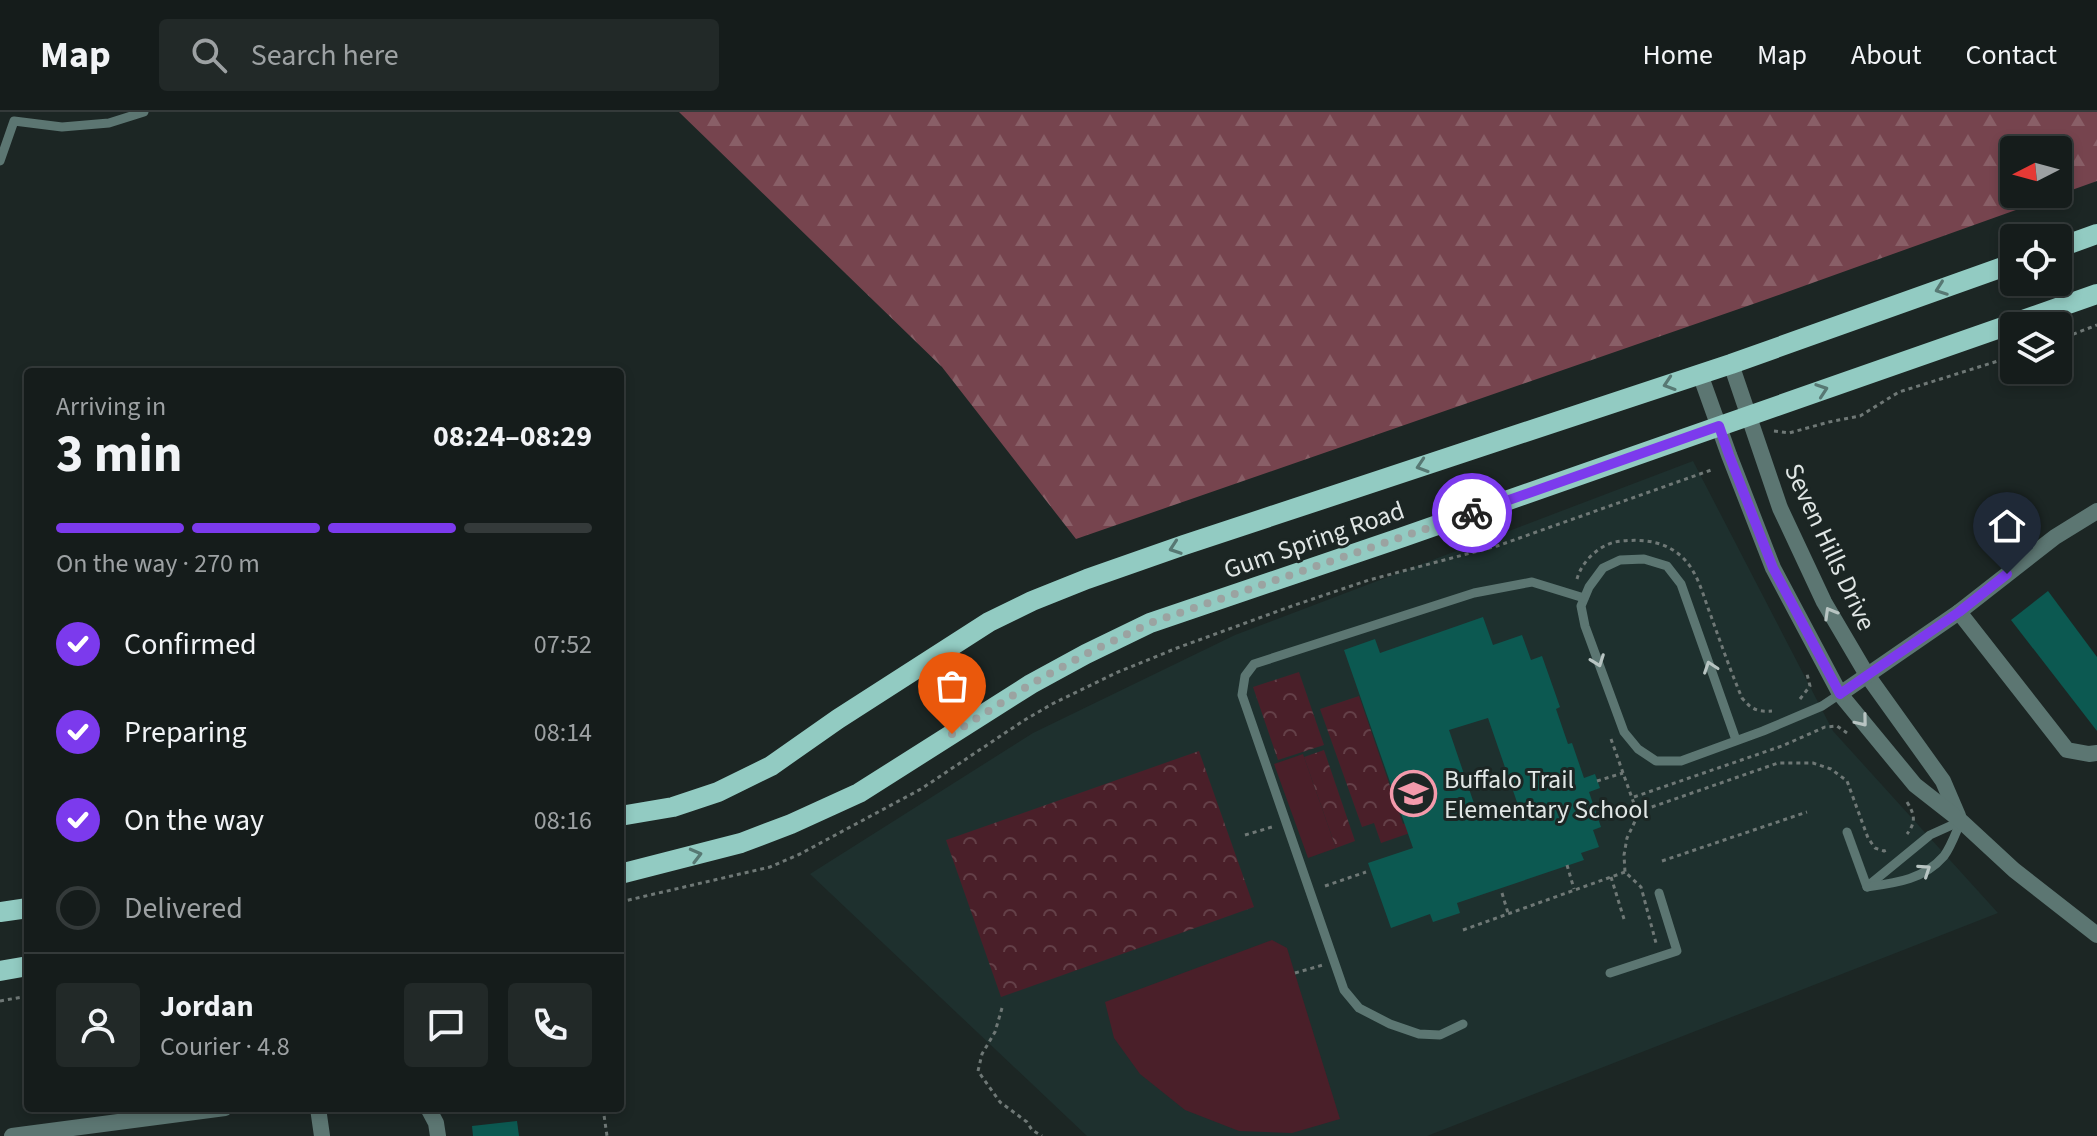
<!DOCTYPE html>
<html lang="en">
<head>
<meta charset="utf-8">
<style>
	:root { --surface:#151c1b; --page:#222928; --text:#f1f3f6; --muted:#9da1a3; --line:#343a3a; --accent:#7c3aed }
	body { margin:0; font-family:"Source Sans 3",sans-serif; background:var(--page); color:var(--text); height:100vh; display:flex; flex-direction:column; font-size:30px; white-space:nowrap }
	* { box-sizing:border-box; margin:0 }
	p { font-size:26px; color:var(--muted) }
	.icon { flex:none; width:44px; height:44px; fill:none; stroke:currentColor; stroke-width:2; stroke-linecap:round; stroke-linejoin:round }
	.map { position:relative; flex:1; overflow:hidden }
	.sheet { position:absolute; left:24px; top:256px; width:600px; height:744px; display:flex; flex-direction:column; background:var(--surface); border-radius:8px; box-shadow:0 4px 12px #0003,0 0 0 2px var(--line) }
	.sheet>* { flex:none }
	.needle { width:52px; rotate:264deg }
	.tools { position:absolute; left:2000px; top:24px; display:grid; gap:16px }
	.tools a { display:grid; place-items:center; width:72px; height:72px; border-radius:8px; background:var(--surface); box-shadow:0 4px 12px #0003,0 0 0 2px var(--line); font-size:40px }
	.pin { position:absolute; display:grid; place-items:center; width:68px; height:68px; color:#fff; margin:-82px -34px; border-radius:50% 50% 50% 0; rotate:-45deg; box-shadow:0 0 8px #0007 }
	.pin .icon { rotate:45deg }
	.courier { position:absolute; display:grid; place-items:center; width:80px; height:80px; margin:-40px; border:6px solid #7c3aed; border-radius:50%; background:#fff; color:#222; box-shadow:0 2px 10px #0007 }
	.summary em { font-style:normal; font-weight:700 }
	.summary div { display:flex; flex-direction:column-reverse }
	.summary { display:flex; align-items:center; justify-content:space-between; height:136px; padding:0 32px }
	h1 { font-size:52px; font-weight:700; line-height:60px }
	.bar { display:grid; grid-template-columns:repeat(4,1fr); gap:12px 8px; align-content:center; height:96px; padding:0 32px }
	.bar i { height:10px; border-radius:6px; background:var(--line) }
	.bar .on { background:var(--accent) }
	.bar p { grid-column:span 4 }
	.line { display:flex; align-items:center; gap:20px; padding:0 32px; border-top:2px solid var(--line) }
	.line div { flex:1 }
	.round { display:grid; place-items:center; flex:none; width:84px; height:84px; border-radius:8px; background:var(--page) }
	ol { padding:0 32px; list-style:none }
	li { display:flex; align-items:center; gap:24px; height:88px }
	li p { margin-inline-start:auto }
	li .icon { padding:8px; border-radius:50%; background:var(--accent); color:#fff; stroke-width:4 }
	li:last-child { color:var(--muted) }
	li i { width:44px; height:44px; border:4px solid var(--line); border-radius:50% }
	header { display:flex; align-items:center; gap:48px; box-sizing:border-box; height:112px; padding:0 40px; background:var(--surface); border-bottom:2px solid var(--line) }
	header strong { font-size:38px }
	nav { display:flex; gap:44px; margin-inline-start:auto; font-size:28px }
	.search { width:560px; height:72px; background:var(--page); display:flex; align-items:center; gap:20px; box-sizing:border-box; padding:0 28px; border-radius:8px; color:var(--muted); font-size:30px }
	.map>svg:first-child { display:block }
	.built { fill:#1e302e }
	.green { fill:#4a1f29 }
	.forest { fill:url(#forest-firs); fill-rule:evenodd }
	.park { fill:url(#park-crowns) }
	.building { fill:#0c5951; fill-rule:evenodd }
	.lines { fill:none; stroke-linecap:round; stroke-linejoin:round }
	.path { stroke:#6f7876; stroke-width:3; stroke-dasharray:4 4; stroke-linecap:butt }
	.lane { stroke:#5c7672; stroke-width:9 }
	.street { stroke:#5c7672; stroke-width:16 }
	.primary { stroke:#92cbc2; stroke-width:20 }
	.oneway { stroke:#577873 }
	.oneway2 { stroke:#b8c4c2 }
	.done { stroke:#9ba3a1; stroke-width:8; stroke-dasharray:0 14.4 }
	.route { stroke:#7c3aed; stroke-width:10 }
	.labels { text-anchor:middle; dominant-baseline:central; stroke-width:6; stroke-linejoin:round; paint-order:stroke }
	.street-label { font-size:26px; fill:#e0e6e5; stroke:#1c2624 }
	.poi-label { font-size:26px; fill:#e0e6e5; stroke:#1c2624; text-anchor:start }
</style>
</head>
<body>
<header>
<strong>Map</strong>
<div class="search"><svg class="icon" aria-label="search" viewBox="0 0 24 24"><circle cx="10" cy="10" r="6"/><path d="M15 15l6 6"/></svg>Search here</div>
<nav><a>Home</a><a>Map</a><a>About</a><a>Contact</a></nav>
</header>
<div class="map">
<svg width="2097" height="1024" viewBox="0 0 2097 1024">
	<defs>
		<pattern id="forest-firs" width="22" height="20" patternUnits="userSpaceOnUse" patternTransform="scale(2)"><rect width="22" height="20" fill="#76444e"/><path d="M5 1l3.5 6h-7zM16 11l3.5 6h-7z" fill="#895f67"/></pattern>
		<pattern id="park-crowns" width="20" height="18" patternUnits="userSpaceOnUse" patternTransform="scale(2)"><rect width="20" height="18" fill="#4a1f29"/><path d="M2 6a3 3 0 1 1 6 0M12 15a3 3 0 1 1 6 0" fill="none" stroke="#644048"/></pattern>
	</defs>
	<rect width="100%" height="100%" fill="#1c2624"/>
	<polygon class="built" points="1693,349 1833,619 1998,801 1427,1024 1087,1024 810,762 1033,621 1235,523"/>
	<g class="green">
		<polygon points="1303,642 1336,736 1308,746 1274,652"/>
		<polygon points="1272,828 1287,836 1340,1007 1292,1021 1239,1019 1185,998 1140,962 1114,926 1105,890"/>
	</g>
	<path class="forest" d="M 679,0 L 2097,0 L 2097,69 L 1756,191 L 1076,427 L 942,255 ZM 2014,38 L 2058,38 L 2058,82 L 2014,82 Z"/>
	<g class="park">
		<polygon points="1299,560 1324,633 1278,648 1253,575"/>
		<polygon points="1359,584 1403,712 1407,711 1410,721 1381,731 1374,711 1362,715 1320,597"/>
		<polygon points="1324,638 1355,729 1336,736 1304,645"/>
		<polygon points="1199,639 1254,795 1001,885 946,728"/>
	</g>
	<g class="building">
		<polygon points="2048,479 2097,545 2097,619 2011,508"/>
		<path d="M 1483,505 L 1493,533 L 1522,523 L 1531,548 L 1542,544 L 1560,595 L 1556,597 L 1568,632 L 1572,631 L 1584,666 L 1595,662 L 1600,676 L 1589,680 L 1601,715 L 1593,718 L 1599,735 L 1581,741 L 1584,748 L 1457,791 L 1460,801 L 1433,810 L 1430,802 L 1391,816 L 1368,751 L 1413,736 L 1344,538 L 1375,527 L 1380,541 ZM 1488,606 L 1519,696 L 1480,709 L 1449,618 Z"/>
		<polygon points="517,1009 519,1024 473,1024 472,1014"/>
	</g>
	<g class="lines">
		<g class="path">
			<polyline points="2058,228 2097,213"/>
			<polyline points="1774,319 1789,321 1829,310 1860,304 1899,280 2014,244"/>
			<path d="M 1577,467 C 1582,448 1602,430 1622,429 C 1643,427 1664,429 1681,444 C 1698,459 1703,484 1711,504 C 1721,532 1731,560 1742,586 C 1751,597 1757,600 1772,599"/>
			<polyline points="1800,587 1810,574 1807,562"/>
			<polyline points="1611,627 1638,703 1627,726 1624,743 1625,760 1641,775 1656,831"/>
			<polyline points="1597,669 1623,661"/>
			<polyline points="1634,685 1782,634 1825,615 1837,614 1847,621"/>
			<path d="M 1907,690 C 1915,703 1916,710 1907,722"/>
			<polyline points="1638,703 1649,696 1778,651 1813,651 1831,657 1847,669 1868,726 1875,736 1884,739 1889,737"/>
			<polyline points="1245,723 1272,715"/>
			<polyline points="1662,749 1807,700"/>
			<polyline points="1567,753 1574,777"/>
			<polyline points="1611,765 1624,807"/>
			<polyline points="1325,774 1366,760"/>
			<polyline points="1502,781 1508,801"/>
			<polyline points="620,790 770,755 800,742 921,677 1023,609 1052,592 1118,560 1177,536 1292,494 1369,468 1497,434 1714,357"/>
			<polyline points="1463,818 1625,760"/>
			<polyline points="1295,861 1323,853"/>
			<polyline points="0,889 28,884"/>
			<polyline points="1002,896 995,920 982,942 978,959 1000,990 1027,1010 1032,1018 1042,1024"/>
			<polyline points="603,996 607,1024"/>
		</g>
		<g class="lane">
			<polyline points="0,49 14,9 62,15 109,11 144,0"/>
			<polyline points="1736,628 1681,472 1667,454 1644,447 1620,448 1603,456 1589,475 1581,494 1585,514 1624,620 1638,637 1656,649 1681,649 1763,619 1822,594 1840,582"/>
			<polyline points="1847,720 1867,775"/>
			<polyline points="1869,773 1930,723 1961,709"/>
			<path d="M 1867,775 C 1896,771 1923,768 1944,744 C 1951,735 1956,720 1961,709"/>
			<polyline points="1610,861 1677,839 1659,781"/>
			<polyline points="1463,912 1440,923 1419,922 1390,912 1359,896 1344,878 1242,583 1245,564 1254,552 1474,481 1532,470 1584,486"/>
		</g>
		<g class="street">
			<polyline points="1731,252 1780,396 1824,490 1867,563 1943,669 1958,704"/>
			<polyline points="1700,262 1729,343 1773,456 1840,582 1915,673 1961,709 2014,758 2097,823"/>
			<polyline points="1959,500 2067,638 2089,642 2097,641"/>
			<polyline points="1840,582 1959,500 2055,425 2097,399"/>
			<polyline points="318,996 322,1024"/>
			<polyline points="428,996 436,1011 438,1024"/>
			<polyline points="12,1024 225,996"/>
		</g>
		<g class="primary">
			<polyline points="2058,136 2097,122"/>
			<polyline points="620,704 673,695 718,680 771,654 838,607 989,510 1032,489 1087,467 1184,433 1731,252 2014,151"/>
			<polyline points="620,762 741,731 791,712 859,681 1031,572 1086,542 1150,511 1403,425 2097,182"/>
			<polyline points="0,800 28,796"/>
			<polyline points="0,859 28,854"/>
		</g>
	</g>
	<defs><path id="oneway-chevron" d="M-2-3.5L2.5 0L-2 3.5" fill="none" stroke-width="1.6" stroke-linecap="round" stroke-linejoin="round" transform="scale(2)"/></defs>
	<g class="oneway">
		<use href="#oneway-chevron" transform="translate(1941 177) rotate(160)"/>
		<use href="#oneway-chevron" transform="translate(1669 272) rotate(162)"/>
		<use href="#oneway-chevron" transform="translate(1822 278) rotate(-19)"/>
		<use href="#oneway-chevron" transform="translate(1422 354) rotate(162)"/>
		<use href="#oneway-chevron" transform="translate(1175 436) rotate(161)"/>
		<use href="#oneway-chevron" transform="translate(696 743) rotate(-15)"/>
	</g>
	<g class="oneway2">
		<use href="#oneway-chevron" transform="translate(1830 501) rotate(-120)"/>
		<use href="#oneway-chevron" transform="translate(1598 549) rotate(70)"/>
		<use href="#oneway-chevron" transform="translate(1710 555) rotate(-109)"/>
		<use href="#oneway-chevron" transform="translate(1862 609) rotate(51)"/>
		<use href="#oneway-chevron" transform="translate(1925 758) rotate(-34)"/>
	</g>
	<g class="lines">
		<polyline class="done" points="952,622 1031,572 1086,542 1150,511 1472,401"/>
		<polyline class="route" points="1472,401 1719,314 1729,343 1773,456 1840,582 1959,500 2007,462"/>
	</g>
	<defs>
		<symbol id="school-ring" viewBox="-11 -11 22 22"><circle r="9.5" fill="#1c2624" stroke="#f39aab" stroke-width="1.5"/><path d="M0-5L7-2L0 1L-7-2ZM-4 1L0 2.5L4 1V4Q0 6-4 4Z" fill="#f39aab"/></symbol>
	</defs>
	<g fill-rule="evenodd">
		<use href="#school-ring" x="1388" y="656" width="51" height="51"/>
	</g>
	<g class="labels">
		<g class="street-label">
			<text transform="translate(1314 428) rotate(-19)">Gum Spring Road</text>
			<text transform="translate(1830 435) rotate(65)">Seven Hills Drive</text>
		</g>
		<g class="poi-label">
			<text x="1444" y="667">Buffalo Trail<tspan x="1444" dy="30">Elementary School</tspan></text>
		</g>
	</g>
</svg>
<div class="tools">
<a><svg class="needle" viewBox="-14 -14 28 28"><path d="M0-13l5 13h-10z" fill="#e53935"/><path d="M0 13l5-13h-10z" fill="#9da1a3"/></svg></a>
<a><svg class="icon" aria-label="locate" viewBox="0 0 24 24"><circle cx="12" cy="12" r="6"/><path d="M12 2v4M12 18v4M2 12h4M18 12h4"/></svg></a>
<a><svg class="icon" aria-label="layers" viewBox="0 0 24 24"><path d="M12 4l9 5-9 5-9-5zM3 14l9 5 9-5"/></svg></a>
</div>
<div class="pin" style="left:952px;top:622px;background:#ea580c"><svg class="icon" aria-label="bag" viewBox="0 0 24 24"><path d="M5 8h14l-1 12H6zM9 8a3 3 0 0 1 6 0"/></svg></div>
<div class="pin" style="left:2007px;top:462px;background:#1f2937"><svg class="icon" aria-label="home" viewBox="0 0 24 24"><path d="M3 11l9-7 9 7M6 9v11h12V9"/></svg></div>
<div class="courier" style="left:1472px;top:401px"><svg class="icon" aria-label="bike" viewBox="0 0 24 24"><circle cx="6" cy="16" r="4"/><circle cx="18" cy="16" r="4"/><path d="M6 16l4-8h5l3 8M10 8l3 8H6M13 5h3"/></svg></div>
<section class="sheet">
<div class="summary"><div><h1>3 min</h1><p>Arriving in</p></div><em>08:24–08:29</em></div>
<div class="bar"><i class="on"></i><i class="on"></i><i class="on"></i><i></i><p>On the way · 270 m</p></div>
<ol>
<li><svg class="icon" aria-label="check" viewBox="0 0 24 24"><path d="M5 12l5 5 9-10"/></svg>Confirmed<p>07:52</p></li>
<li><svg class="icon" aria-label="check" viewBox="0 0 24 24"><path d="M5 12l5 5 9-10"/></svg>Preparing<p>08:14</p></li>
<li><svg class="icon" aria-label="check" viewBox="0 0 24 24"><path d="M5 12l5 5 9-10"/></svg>On the way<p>08:16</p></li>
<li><i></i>Delivered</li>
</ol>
<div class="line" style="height:144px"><a class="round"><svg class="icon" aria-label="person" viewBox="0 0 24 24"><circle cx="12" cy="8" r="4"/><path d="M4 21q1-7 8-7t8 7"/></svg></a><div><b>Jordan</b><p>Courier · 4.8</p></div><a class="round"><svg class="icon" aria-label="chat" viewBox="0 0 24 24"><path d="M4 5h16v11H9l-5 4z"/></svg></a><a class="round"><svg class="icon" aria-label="phone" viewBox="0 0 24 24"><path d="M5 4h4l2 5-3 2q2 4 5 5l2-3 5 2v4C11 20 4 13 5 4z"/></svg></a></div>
</section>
</div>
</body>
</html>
